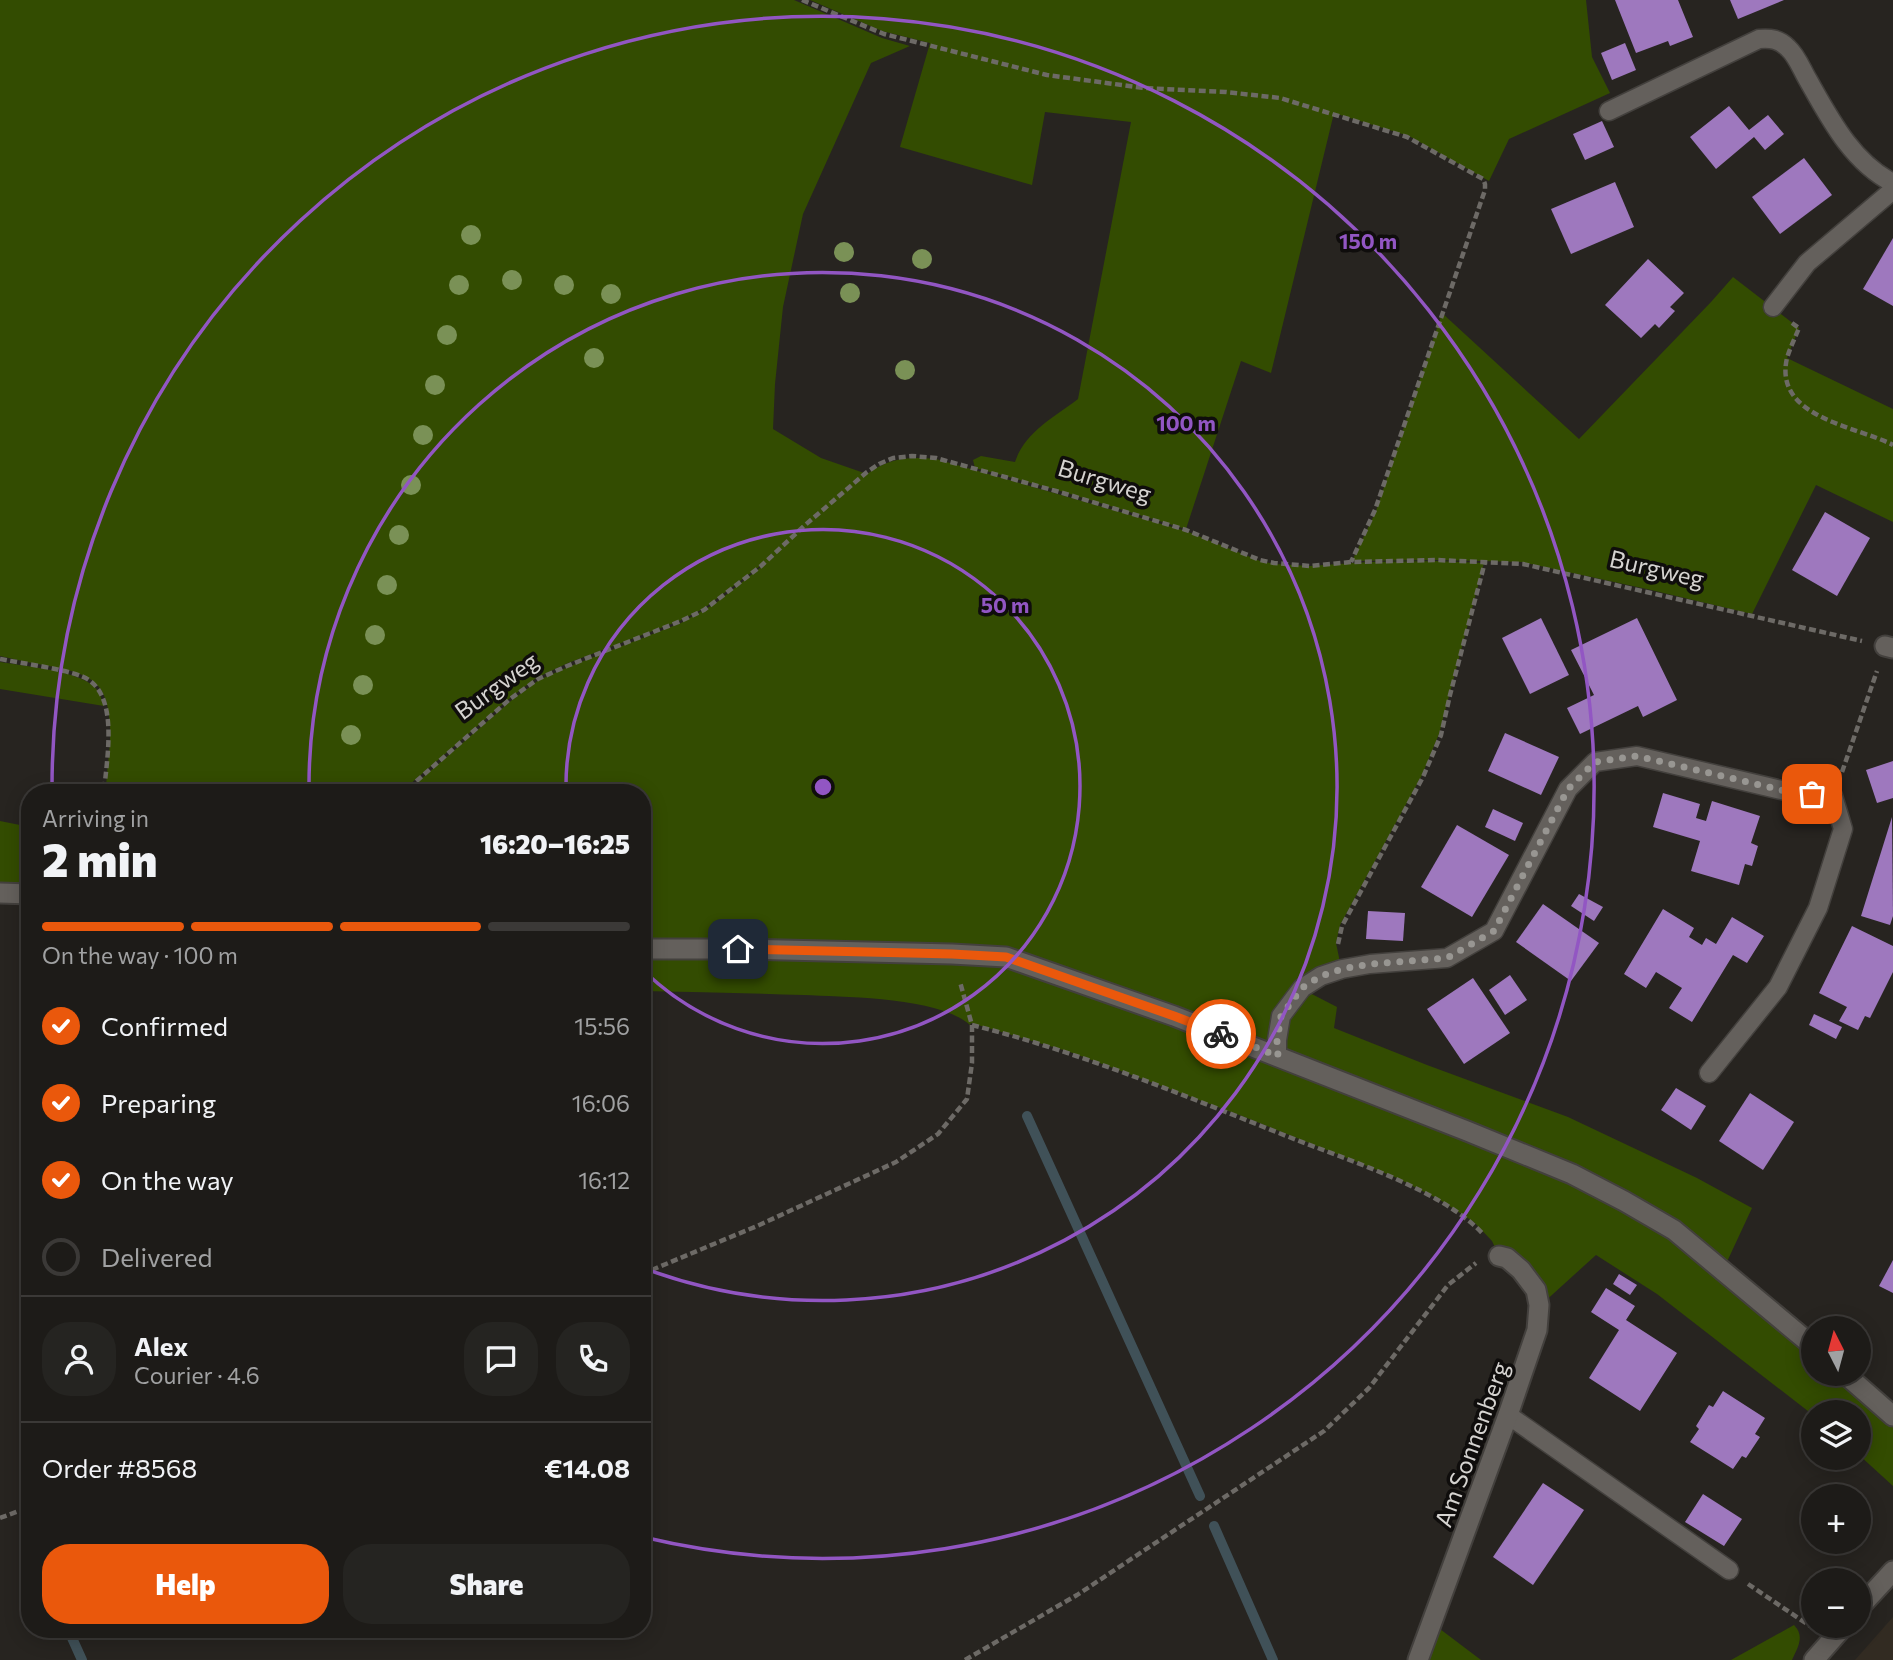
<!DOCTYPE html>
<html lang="en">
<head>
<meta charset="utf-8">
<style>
	:root { --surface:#1d1b18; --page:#252421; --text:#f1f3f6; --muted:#a0a1a2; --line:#3b3937; --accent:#ea580c }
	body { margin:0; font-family:Commissioner,sans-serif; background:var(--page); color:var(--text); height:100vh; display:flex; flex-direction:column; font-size:26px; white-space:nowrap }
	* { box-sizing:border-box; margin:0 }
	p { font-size:23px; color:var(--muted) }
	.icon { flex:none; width:38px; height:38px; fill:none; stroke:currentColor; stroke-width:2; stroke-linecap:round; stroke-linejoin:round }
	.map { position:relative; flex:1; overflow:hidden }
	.drawer { position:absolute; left:21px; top:784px; width:630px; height:854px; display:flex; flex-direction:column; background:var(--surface); border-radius:28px; box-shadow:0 4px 18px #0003,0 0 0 2px var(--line) }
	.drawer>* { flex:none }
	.needle { width:46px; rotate:354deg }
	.fabs { position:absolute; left:1801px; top:1316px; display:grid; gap:14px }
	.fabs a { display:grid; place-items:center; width:70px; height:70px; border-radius:50%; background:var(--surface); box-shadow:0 4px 18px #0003,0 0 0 2px var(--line); font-size:35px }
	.pin { position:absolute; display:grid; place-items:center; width:60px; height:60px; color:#fff; margin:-30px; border-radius:14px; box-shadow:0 4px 10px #0006 }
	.courier { position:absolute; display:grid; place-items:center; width:70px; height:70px; margin:-35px; border:5px solid #ea580c; border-radius:50%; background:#fff; color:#222; box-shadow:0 2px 9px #0007 }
	.overview em { font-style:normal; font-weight:800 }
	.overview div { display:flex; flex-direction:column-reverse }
	.overview { display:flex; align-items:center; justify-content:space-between; height:119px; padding:0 21px }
	h1 { font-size:46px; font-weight:800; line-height:52px }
	.bar { display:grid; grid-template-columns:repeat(4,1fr); gap:10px 7px; align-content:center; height:84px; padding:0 21px }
	.bar i { height:9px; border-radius:5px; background:var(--line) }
	.bar .on { background:var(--accent) }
	.bar p { grid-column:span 4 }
	.line { display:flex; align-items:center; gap:18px; padding:0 21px; border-top:2px solid var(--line) }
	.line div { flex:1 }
	.round { display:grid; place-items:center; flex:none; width:74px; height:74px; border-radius:28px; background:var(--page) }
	ol { padding:0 21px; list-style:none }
	li { display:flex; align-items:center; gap:21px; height:77px }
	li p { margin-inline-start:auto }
	li .icon { padding:7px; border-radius:50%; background:var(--accent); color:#fff; stroke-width:4 }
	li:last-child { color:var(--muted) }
	li i { width:38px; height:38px; border:4px solid var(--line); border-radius:50% }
	.primary-button { display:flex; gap:14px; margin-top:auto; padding:14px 21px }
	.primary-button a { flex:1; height:80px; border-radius:28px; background:var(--accent); color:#fff; font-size:28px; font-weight:800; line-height:80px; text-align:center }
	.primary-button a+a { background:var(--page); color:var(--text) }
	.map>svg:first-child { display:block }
	.built { fill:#322b22 }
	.green { fill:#334c01 }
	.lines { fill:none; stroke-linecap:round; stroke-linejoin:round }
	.stream { stroke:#405158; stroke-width:10 }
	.building { fill:#9e78be }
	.service-casing { stroke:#43403d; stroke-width:21 }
	.minor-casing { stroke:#43403d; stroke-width:23 }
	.path { stroke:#6d6a66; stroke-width:4.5; stroke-dasharray:7 3.5; stroke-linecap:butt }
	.service { stroke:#64605c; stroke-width:18 }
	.minor { stroke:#64605c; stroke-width:19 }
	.tree { fill:#7a9156 }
	.done { stroke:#989692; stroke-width:7; stroke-dasharray:0 12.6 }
	.route { stroke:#ea580c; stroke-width:9 }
	.ring { fill:none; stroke:#9256c3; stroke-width:3.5 }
	.labels { text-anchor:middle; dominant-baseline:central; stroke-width:7; stroke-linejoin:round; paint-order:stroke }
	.street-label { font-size:24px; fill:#d5d3d0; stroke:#0f0d0c }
	.centre { fill:#9256c3; stroke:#0f0d0c; stroke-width:3.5 }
	.ring-label { font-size:21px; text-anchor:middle; font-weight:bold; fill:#9256c3; stroke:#0f0d0c; stroke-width:7; stroke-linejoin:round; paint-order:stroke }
</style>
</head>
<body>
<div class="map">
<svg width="1893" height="1660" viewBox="0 0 1893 1660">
	<rect width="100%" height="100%" fill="#272420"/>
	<polygon class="built" points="1893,1617 1893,1660 1855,1660"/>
	<g class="green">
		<path d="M 0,0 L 794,0 L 882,38 L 910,46 L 871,63 L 803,214 L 783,307 L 775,384 L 773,429 L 821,458 L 867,474 C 892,457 908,457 936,459 L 1186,531 L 1260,561 L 1275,564 L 1310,566 L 1369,562 L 1437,561 L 1484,563 L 1439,734 L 1422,775 L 1340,925 L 1336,943 L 1341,967 L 1304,990 L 1337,1007 L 1334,1028 L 1427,1065 L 1568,1117 L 1697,1178 L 1752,1208 L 1725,1266 L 1813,1352 L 1813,1374 L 1839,1374 L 1893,1423 L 1893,1486 L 1859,1455 L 1858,1412 L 1813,1412 L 1813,1415 L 1657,1294 L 1596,1255 L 1542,1304 L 1499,1256 L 1492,1241 L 1474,1222 L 1440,1200 L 1397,1178 L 1242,1116 L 1070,1052 L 971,1023 L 970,1025 C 939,997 845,997 804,995 C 750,993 696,992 642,991 L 642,793 L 403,793 L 412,787 L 512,700 L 539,680 L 568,667 L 681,623 L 716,603 L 761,567 L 760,566 L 703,609 L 679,621 L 568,663 L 536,678 L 510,698 L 409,785 L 397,793 L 106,793 C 106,771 111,749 110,727 C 108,684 94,675 54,667 C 36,664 18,660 0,656 Z"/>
		<path d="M 810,0 L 1586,0 L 1592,57 L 1610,93 L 1509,139 L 1489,181 L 1409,136 L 1334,113 L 1271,373 L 1241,361 L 1186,529 L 1057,490 L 975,468 L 973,460 L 981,456 L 1015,462 C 1025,432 1053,418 1078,399 L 1131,122 L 1045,112 L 1032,185 L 900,147 L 930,43 L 882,31 Z"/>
		<polygon points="1733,277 1799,328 1787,358 1893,409 1893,522 1816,485 1752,614 1651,590 1522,562 1437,560 1352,561 1376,511 1442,313 1579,439 1711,302"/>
		<path d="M 0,662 C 23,666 86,671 98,691 C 101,695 102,702 104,706 L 0,689 Z"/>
		<polygon points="0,821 30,827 30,891 0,889"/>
		<path d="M 1794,1625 C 1805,1636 1798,1647 1792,1660 L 1731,1660 Z"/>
		<polygon points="1436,1626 1481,1660 1423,1660"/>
	</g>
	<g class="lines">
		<g class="stream">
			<polyline points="1027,1116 1200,1496"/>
			<polyline points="1214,1526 1273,1660"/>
			<polyline points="28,1537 30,1541"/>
			<polyline points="68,1629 82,1660"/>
		</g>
	</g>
	<g class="building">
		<polygon points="1615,0 1678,0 1693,37 1670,46 1668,41 1636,53"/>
		<polygon points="1730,0 1784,0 1738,19"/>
		<polygon points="1625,43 1636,70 1612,80 1601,53"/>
		<polygon points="1729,106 1749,130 1768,115 1784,134 1765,150 1754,137 1716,169 1690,137"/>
		<polygon points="1602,121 1614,147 1585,160 1573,134"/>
		<polygon points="1804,158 1832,195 1780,234 1752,197"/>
		<polygon points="1615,182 1634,227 1571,254 1551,209"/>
		<polygon points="1893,238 1893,306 1863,289"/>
		<polygon points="1648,259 1684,293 1670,307 1675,311 1659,328 1655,324 1641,338 1605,305"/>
		<polygon points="1825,512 1870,538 1837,596 1792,570"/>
		<polygon points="1541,618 1569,675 1530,694 1502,638"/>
		<polygon points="1637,618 1677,700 1643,717 1638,706 1580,734 1567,708 1594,695 1571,650"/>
		<polygon points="1505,733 1559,757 1541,795 1488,771"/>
		<polygon points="1893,761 1893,798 1877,803 1866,770"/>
		<polygon points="1663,793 1700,804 1696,818 1706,821 1712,801 1760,816 1751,843 1758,846 1752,866 1745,864 1739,885 1691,871 1700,841 1653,827"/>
		<polygon points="1493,809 1523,823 1515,841 1485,827"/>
		<polygon points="1892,817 1893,916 1890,925 1861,916"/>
		<polygon points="1457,825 1509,855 1472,917 1421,887"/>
		<polygon points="1579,894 1603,907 1594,921 1571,906"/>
		<polygon points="1543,904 1599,943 1571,981 1516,942"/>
		<polygon points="1663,909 1694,928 1689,937 1702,945 1706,938 1716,944 1732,917 1764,936 1747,963 1733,955 1692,1022 1669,1008 1682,988 1656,972 1646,988 1624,974"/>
		<polygon points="1368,911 1405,913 1403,941 1366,939"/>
		<polygon points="1852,926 1893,946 1893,972 1870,1018 1865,1016 1858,1030 1839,1021 1847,1007 1819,993"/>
		<polygon points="1510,975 1527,1000 1505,1015 1489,990"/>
		<polygon points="1473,978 1510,1033 1464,1064 1427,1009"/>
		<polygon points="1814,1014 1842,1027 1836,1039 1809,1025"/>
		<polygon points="1676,1088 1706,1106 1691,1130 1661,1110"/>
		<polygon points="1750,1093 1794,1122 1763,1170 1719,1141"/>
		<polygon points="1893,1260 1893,1293 1879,1286"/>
		<polygon points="1619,1274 1637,1285 1630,1295 1613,1284"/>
		<polygon points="1606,1288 1635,1306 1626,1320 1677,1353 1640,1411 1589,1378 1619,1330 1591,1312"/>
		<polygon points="1723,1391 1765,1418 1755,1434 1760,1437 1746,1458 1742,1456 1733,1469 1690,1442 1699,1429 1696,1426 1709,1405 1713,1407"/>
		<polygon points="1543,1483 1584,1510 1533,1585 1493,1557"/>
		<polygon points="1703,1494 1742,1519 1724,1546 1685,1522"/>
	</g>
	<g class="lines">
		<defs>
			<g id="service">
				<path d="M 1609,111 L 1759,39 C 1771,38 1779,39 1788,48 C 1797,56 1802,70 1808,80 C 1830,119 1852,162 1893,183"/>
				<polyline points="1773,307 1807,263 1893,190"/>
				<polyline points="1277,1056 1277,1040 1281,1016 1302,988 1321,976 1342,969 1370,964 1447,958 1494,931 1568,789 1595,762 1637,756 1790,792 1833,796 1843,829 1818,908 1778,987 1709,1073"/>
				<polyline points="1508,1415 1729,1570"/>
			</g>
			<g id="minor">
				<polyline points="1885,646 1893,648"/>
				<polyline points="0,893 30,894"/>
				<polyline points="642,949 738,949 952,954 1006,957 1174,1016 1467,1131 1572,1174 1624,1201 1674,1230 1813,1346"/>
				<polyline points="1845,1374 1893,1416"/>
				<polyline points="1858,1609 1893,1571"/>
				<polyline points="1418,1660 1508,1415 1537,1330 1539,1305 1536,1290 1521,1270 1507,1258 1499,1256"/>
				<polyline points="1814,1660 1844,1626"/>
			</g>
		</defs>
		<use href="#service" class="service-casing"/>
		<use href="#minor" class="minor-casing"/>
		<g class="path">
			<polyline points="802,0 884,34 1047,75 1144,88 1226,92 1280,98 1407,137 1483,179 1485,184 1485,190 1375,510 1351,562"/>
			<path d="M 1792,323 L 1799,328 C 1795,338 1790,348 1787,358 C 1773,418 1857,426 1893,445"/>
			<path d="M 0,659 C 19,663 75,670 89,680 C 119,701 106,762 104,793"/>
			<polyline points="1842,772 1877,671"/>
			<polyline points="399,793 412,785 510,699 538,679 567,666 681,621 704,610 761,566 804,526 867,472 879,464 893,458 912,456 936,458 1056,491 1186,530 1260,560 1274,563 1310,566 1351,562 1437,560 1523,564 1862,641"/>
			<polyline points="1338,944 1342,926 1423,777 1441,735 1450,695 1485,562"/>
			<path d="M 972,1025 C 1080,1052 1185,1096 1289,1137 C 1347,1160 1441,1189 1483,1234"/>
			<polyline points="642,1274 757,1226 896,1162 938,1134 967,1099 972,1063 972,1025 960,982"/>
			<polyline points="0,1518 30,1507"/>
			<polyline points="1748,1584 1810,1626"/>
			<polyline points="965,1660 1077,1595 1324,1431 1369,1388 1448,1285 1476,1263"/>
		</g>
		<use href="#service" class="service"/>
		<use href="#minor" class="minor"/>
	</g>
	<g class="tree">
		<circle cx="471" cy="235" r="10"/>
		<circle cx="844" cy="252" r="10"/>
		<circle cx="922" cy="259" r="10"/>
		<circle cx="512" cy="280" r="10"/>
		<circle cx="459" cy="285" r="10"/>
		<circle cx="564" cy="285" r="10"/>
		<circle cx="850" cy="293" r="10"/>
		<circle cx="611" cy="294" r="10"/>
		<circle cx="447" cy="335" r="10"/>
		<circle cx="594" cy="358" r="10"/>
		<circle cx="905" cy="370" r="10"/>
		<circle cx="435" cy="385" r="10"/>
		<circle cx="423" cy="435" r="10"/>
		<circle cx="411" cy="485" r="10"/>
		<circle cx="399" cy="535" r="10"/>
		<circle cx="387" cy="585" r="10"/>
		<circle cx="375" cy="635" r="10"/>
		<circle cx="363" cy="685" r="10"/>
		<circle cx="351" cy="735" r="10"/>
	</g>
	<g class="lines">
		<polyline class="done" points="1221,1034 1278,1056 1277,1041 1281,1016 1302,988 1321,976 1342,969 1370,964 1447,958 1494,931 1568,789 1595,762 1637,756 1790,792 1812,794"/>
		<polyline class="route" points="738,949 952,954 1006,957 1174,1016 1221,1034"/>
	</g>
	<g class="ring">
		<path d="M566 791A257 257 0 1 1 643 970"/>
		<path d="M309 791A514 514 0 1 1 643 1268"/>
		<path d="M52 787A771 771 0 1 1 643 1537"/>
	</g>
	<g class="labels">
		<g class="street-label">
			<text transform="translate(1105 480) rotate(17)">Burgweg</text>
			<text transform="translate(1657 568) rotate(13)">Burgweg</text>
			<text transform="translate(496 685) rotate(-36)">Burgweg</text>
			<text transform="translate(1471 1444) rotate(-70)">Am Sonnenberg</text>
		</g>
	</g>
	<circle cx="823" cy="787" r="10" class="centre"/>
	<g class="ring-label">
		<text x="1368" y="249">150 m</text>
		<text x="1186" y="431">100 m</text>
		<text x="1005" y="613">50 m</text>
	</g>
</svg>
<div class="fabs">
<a><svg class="needle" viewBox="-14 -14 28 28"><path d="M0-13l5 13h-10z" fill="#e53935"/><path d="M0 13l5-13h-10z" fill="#a0a1a2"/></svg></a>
<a><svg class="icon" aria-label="layers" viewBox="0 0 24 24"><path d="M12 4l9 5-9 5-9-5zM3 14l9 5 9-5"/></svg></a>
<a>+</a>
<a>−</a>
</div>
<div class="pin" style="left:1812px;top:794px;background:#ea580c"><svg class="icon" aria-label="bag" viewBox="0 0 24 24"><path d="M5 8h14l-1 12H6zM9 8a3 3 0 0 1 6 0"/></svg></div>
<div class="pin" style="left:738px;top:949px;background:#1f2937"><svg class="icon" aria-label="home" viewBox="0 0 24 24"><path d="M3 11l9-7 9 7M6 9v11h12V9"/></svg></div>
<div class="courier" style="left:1221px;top:1034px"><svg class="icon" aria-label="bike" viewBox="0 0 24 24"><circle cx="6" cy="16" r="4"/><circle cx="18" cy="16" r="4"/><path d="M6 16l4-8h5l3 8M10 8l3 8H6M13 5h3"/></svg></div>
<section class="drawer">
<div class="overview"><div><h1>2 min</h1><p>Arriving in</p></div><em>16:20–16:25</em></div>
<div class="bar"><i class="on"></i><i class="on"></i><i class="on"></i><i></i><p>On the way · 100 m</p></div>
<ol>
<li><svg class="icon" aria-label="check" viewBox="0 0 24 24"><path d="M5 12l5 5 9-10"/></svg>Confirmed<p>15:56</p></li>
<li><svg class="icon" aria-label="check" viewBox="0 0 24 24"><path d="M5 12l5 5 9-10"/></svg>Preparing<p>16:06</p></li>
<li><svg class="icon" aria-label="check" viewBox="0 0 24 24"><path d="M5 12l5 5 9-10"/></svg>On the way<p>16:12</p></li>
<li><i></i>Delivered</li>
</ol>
<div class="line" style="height:126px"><a class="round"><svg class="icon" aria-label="person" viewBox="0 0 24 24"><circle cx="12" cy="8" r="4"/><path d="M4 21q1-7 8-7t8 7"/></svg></a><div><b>Alex</b><p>Courier · 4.6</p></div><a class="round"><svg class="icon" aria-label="chat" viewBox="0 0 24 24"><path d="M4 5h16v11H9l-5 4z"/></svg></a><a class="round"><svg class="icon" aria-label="phone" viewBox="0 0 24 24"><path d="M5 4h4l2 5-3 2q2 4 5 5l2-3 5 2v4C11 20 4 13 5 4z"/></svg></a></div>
<div class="line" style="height:91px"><div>Order #8568</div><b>€14.08</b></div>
<div class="primary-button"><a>Help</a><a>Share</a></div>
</section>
</div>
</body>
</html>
